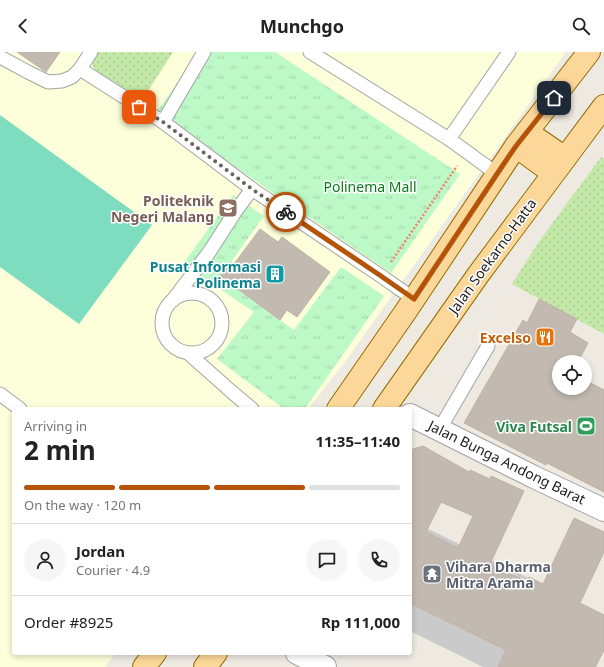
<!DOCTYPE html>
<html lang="en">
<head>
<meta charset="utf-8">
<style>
	:root { --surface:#fff; --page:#f6f6f6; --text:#222; --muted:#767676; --line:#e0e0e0; --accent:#b45309 }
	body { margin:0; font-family:"Noto Sans",sans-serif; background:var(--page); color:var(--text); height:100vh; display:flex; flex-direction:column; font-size:15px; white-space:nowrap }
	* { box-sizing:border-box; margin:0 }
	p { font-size:13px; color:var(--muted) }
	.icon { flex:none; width:22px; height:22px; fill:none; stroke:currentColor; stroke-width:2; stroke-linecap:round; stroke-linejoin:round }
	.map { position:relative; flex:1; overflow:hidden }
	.drawer { position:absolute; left:12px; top:355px; width:400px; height:248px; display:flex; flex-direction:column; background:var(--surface); border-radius:4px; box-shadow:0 2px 6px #0003 }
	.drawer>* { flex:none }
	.buttons { position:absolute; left:552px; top:303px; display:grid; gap:8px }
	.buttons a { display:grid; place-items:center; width:40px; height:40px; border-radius:50%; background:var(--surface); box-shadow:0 2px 6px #0003; font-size:20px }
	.pin { position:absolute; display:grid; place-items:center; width:34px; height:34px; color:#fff; margin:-17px; border-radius:8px; box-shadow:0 2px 6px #0006 }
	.courier { position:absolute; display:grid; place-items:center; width:40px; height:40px; margin:-20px; border:3px solid #b45309; border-radius:50%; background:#fff; color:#222; box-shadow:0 1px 5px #0007 }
	.overview em { font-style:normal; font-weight:700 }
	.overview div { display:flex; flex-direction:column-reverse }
	.overview { display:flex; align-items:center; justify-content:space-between; height:68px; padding:0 12px }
	h1 { font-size:26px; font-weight:700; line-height:30px }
	.bar { display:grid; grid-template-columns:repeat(4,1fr); gap:6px 4px; align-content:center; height:48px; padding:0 12px }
	.bar i { height:5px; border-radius:3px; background:var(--line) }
	.bar .selected { background:var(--accent) }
	.bar p { grid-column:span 4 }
	.line { display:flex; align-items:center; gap:10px; padding:0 12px; border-top:1px solid var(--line) }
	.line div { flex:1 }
	.round { display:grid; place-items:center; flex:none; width:42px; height:42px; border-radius:21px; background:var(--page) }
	header { display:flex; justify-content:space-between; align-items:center; height:52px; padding:0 12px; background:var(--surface); font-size:18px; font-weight:700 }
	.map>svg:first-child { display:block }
	.education { fill:#fcffd9 }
	.religious { fill:#cacaca }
	.grass { fill:url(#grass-dots) }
	.park { fill:url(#park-tufts) }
	.pitch { fill:#7fddbf }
	.building { fill:#c2bab1; stroke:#bfb2a4; fill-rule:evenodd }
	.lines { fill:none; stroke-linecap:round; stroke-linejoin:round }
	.service-casing { stroke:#a3a3a3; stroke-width:15 }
	.minor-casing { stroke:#a3a3a3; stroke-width:24 }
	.primary-casing { stroke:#946d00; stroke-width:24 }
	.path { stroke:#f98067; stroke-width:2.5; stroke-dasharray:2 2; stroke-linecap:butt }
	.service { stroke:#fff; stroke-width:13 }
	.minor { stroke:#fff; stroke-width:22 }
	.primary { stroke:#fbd799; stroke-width:22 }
	.done { stroke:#666461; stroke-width:4; stroke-dasharray:0 7.2 }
	.route { stroke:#b45309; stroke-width:5 }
	.labels { text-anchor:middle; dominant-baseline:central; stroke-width:3; stroke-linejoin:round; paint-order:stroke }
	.park-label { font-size:14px; fill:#0b791c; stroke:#fff }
	.education-label { font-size:14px; font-weight:bold; fill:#785e54; stroke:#fff; text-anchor:end }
	.street-label { font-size:14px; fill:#1c1c1c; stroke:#fff }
	.culture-label { font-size:14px; font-weight:bold; fill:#0d838f; stroke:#fff; text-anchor:end }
	.food-label { font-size:14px; font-weight:bold; fill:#c56008; stroke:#fff; text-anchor:end }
	.leisure-label { font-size:14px; font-weight:bold; fill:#27864d; stroke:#fff; text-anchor:end }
	.worship-label { font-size:14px; font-weight:bold; fill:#5b616d; stroke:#fff; text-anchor:start }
</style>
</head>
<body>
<header><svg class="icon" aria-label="back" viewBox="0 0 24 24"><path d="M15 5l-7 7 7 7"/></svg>Munchgo<svg class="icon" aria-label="search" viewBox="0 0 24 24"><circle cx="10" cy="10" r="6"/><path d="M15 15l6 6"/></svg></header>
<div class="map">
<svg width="604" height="615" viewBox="0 0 604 615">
	<defs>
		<pattern id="grass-dots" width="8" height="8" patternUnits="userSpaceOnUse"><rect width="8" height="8" fill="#c3e8a7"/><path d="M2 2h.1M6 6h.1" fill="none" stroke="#a7c68f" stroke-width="1.8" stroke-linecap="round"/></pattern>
		<pattern id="park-tufts" width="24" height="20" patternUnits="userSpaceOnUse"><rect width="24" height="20" fill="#bdf9c6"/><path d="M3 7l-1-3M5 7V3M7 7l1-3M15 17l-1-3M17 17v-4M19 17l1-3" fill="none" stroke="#a2d5aa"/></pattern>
	</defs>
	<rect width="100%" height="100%" fill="#eeeae2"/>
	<polygon class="education" points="0,0 566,0 344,311 308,357 14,357 14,601 116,601 105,615 0,615"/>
	<polygon class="religious" points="410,468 604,563 604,599 596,615 483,615 410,579"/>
	<g class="grass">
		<polygon points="96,0 173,0 148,39 141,43 130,42 94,17 91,7"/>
		<polygon points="601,105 604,107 604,282 512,232 538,191"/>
	</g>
	<g class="park">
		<polygon points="199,0 275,0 460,122 391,221 156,61"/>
		<polygon points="233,143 264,164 220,225 294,278 341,215 384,244 306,355 302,357 284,357 217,307 254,260 183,212"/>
	</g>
	<polygon class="pitch" points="0,63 152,173 79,272 0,215"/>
	<g class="building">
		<polygon points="17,0 60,0 46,20"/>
		<polygon points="260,177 278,190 282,185 330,220 297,265 287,258 280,268 220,224 231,210 234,212"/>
		<polygon points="539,247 577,267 570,280 588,291 578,310 559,310 559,336 585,336 585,328 604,338 604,440 547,411 546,413 464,371 523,268 527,271"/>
		<path d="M 423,394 L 469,420 L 470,418 L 490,427 L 491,424 L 524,439 L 490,512 L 527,530 L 529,525 L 543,532 L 574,466 L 604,480 L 604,500 L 580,551 L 604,563 L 604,598 L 595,615 L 498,615 L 506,598 L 410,551 L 410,398 ZM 441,450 L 473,464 L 458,496 L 426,480 Z"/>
	</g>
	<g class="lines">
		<defs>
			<g id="service">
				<polyline points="310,0 449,87 467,100 497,122"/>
				<polyline points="0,5 28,20 48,30 62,29 72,25 80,17 163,70 252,137 381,224 414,247"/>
				<polyline points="80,17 91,0"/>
				<polyline points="163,70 204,0"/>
				<polyline points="449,87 509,0"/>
				<circle cx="192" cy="271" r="30"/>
				<polyline points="173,248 210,199 235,160 252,137"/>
				<polyline points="188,301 233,341 252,357"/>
				<polyline points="0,342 20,357"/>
				<polyline points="439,378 488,294"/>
			</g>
			<g id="minor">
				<polyline points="410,363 534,425 604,458"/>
				<polyline points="297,601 325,615"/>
			</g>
			<g id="primary">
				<polyline points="527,80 565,106"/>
				<polyline points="516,94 553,121"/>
				<polyline points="338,357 406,259 516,94 589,0"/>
				<polyline points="384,357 478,223 604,54"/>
				<polyline points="144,615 155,601"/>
				<polyline points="205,615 216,601"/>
			</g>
		</defs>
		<use href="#service" class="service-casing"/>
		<use href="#minor" class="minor-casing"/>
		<use href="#primary" class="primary-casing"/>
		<polyline class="path" points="391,210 457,114"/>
		<use href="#service" class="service"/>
		<use href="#minor" class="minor"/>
		<use href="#primary" class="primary"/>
	</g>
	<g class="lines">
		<polyline class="done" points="139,55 163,70 252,137 286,160"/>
		<polyline class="route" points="286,160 381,224 414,247 503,113 516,94 554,46"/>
	</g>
	<defs>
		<symbol id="university-square" viewBox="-11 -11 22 22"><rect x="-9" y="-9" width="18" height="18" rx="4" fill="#8d6e63" stroke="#fff"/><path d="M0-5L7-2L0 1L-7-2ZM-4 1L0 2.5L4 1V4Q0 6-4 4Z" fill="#fff"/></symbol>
		<symbol id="building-square" viewBox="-11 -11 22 22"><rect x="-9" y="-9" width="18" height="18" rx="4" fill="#0f9aa8" stroke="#fff"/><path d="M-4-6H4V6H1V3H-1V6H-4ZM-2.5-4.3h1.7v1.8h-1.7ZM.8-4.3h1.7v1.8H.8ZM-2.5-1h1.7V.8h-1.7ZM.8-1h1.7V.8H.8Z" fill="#fff"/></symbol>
		<symbol id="restaurant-square" viewBox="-11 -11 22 22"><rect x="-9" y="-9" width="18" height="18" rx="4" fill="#e8710a" stroke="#fff"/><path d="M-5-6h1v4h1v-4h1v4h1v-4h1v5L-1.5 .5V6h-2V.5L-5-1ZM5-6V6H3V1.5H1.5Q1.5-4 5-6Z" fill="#fff"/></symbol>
		<symbol id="stadium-square" viewBox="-11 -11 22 22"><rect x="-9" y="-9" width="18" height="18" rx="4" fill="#2e9e5b" stroke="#fff"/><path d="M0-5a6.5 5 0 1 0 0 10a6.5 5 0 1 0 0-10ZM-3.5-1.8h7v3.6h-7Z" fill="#fff"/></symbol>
		<symbol id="temple-square" viewBox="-11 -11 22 22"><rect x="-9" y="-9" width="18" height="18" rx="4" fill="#6b7280" stroke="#fff"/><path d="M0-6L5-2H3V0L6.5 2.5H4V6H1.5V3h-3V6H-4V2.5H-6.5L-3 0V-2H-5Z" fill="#fff"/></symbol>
	</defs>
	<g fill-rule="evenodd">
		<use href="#university-square" x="217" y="145" width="22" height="22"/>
		<use href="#building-square" x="264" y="211" width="22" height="22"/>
		<use href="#restaurant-square" x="534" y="274" width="22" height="22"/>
		<use href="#stadium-square" x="575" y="363" width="22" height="22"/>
		<use href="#temple-square" x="421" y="511" width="22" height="22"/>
	</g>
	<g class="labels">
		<g class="park-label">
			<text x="370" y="134">Polinema Mall</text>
		</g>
		<g class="education-label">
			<text x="214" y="148">Politeknik<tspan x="214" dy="16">Negeri Malang</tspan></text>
		</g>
		<g class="street-label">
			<text transform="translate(492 204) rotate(-54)">Jalan Soekarno-Hatta</text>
			<text transform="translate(507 410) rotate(26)">Jalan Bunga Andong Barat</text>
		</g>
		<g class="culture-label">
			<text x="261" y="214">Pusat Informasi<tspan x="261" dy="16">Polinema</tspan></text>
		</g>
		<g class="food-label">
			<text x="531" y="285">Excelso</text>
		</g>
		<g class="leisure-label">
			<text x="572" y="374">Viva Futsal</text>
		</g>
		<g class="worship-label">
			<text x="446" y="514">Vihara Dharma<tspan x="446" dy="16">Mitra Arama</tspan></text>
		</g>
	</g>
</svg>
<div class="buttons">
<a><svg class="icon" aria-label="locate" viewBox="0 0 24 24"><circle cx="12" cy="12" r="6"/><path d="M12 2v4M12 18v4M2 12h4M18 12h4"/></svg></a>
</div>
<div class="pin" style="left:139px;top:55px;background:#ea580c"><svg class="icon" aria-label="bag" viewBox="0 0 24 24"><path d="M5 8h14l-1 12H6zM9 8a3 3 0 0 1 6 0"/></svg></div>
<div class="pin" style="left:554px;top:46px;background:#1f2937"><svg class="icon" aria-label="home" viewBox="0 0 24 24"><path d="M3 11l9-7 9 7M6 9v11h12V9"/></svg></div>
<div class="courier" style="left:286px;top:160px"><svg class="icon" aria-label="bike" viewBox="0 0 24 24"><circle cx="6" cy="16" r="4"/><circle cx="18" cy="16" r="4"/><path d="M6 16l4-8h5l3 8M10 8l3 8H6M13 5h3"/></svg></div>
<section class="drawer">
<div class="overview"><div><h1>2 min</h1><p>Arriving in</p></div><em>11:35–11:40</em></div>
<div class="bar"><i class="selected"></i><i class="selected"></i><i class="selected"></i><i></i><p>On the way · 120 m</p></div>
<div class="line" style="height:72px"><a class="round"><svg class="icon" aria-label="person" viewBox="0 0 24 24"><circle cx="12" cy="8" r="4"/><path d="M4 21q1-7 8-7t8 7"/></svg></a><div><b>Jordan</b><p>Courier · 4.9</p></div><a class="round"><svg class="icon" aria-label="chat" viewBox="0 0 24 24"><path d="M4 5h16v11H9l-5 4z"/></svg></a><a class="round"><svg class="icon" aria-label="phone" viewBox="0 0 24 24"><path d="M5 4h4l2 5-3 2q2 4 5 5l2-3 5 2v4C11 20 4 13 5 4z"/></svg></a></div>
<div class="line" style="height:52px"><div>Order #8925</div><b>Rp 111,000</b></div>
</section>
</div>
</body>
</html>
